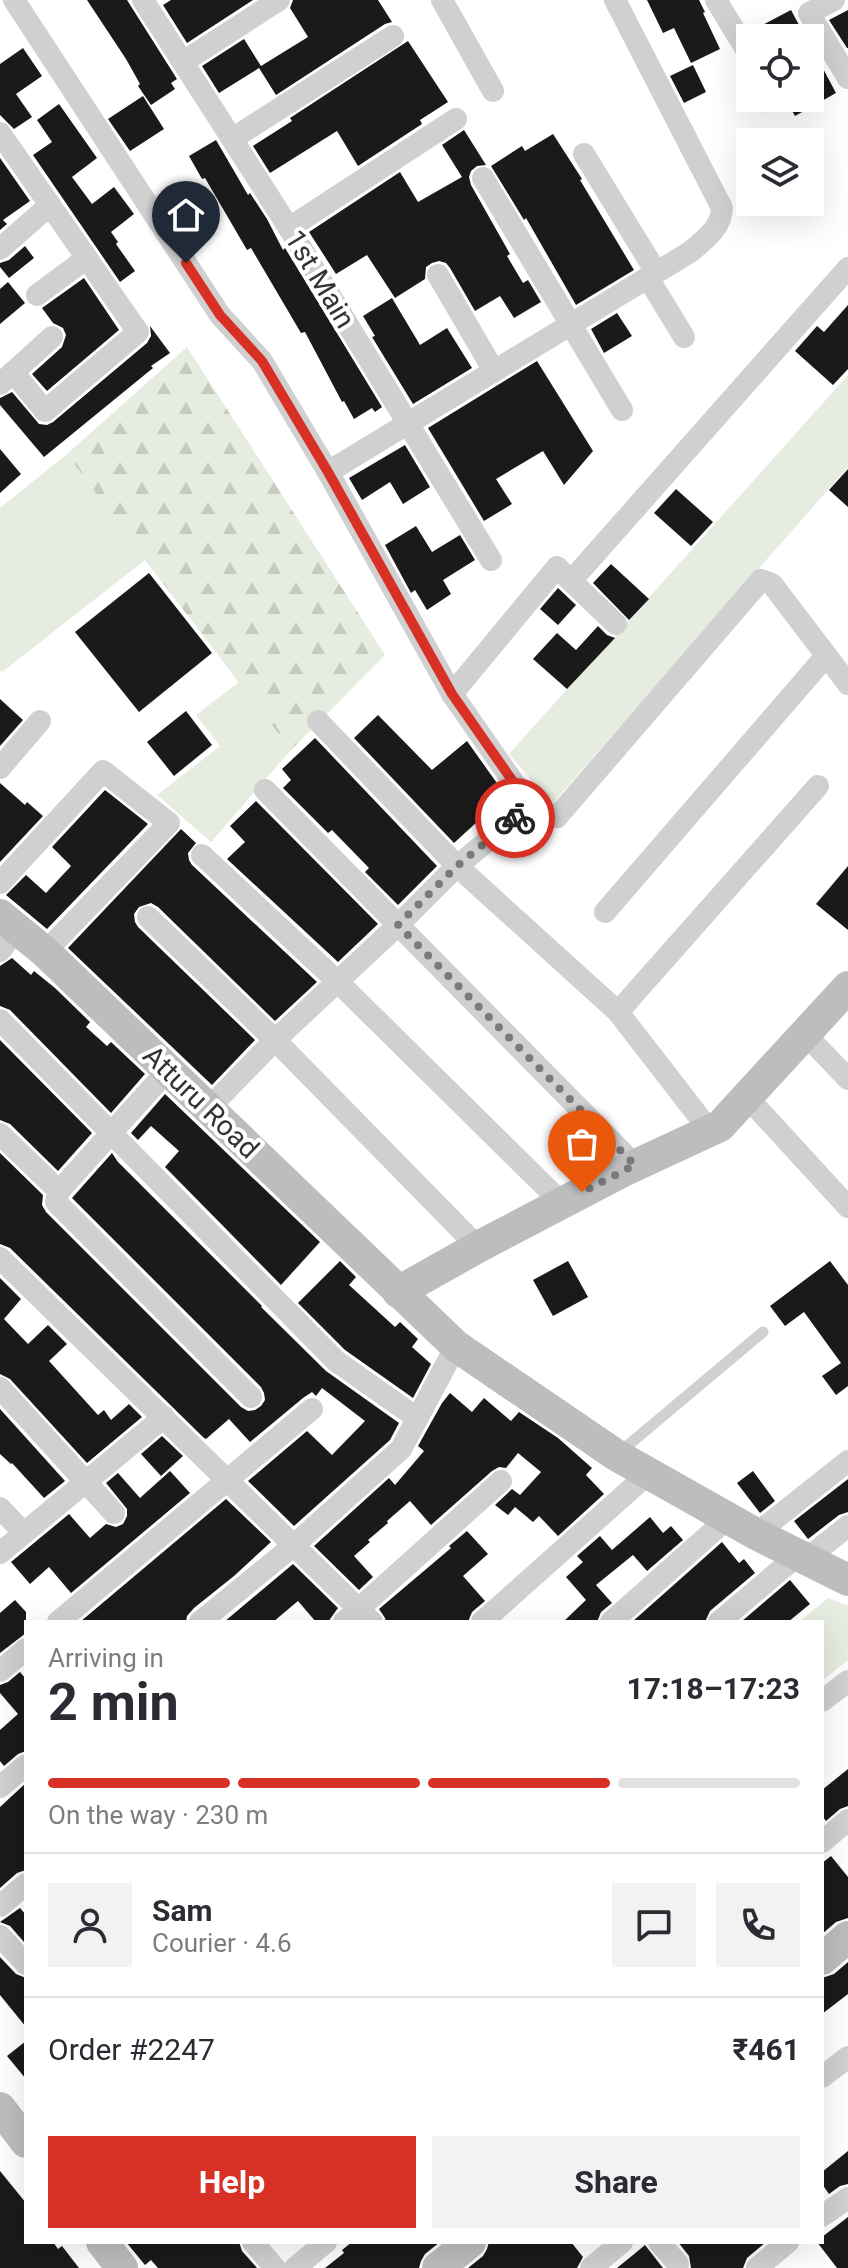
<!DOCTYPE html>
<html lang="en">
<head>
<meta charset="utf-8">
<style>
	:root { --surface:#fff; --page:#f2f2f3; --text:#2b2b33; --muted:#7c7c81; --line:#e1e1e2; --accent:#d93025 }
	body { margin:0; font-family:Roboto,sans-serif; background:var(--page); color:var(--text); height:100vh; display:flex; flex-direction:column; font-size:30px; white-space:nowrap }
	* { box-sizing:border-box; margin:0 }
	p { font-size:26px; color:var(--muted) }
	.icon { flex:none; width:44px; height:44px; fill:none; stroke:currentColor; stroke-width:2; stroke-linecap:round; stroke-linejoin:round }
	.map { position:relative; flex:1; overflow:hidden }
	.sheet { position:absolute; left:24px; top:1620px; width:800px; height:624px; display:flex; flex-direction:column; background:var(--surface); border-radius:0px; box-shadow:0 8px 32px #0002 }
	.sheet>* { flex:none }
	.controls { position:absolute; left:736px; top:24px; display:grid; gap:16px }
	.controls a { display:grid; place-items:center; width:88px; height:88px; border-radius:0px; background:var(--surface); box-shadow:0 8px 32px #0002; font-size:40px }
	.pin { position:absolute; display:grid; place-items:center; width:68px; height:68px; color:#fff; margin:-82px -34px; border-radius:50% 50% 50% 0; rotate:-45deg; box-shadow:0 0 8px #0007 }
	.pin .icon { rotate:45deg }
	.courier { position:absolute; display:grid; place-items:center; width:80px; height:80px; margin:-40px; border:6px solid #d93025; border-radius:50%; background:#fff; color:#222; box-shadow:0 2px 10px #0007 }
	.headline em { font-style:normal; font-weight:700 }
	.headline div { display:flex; flex-direction:column-reverse }
	.headline { display:flex; align-items:center; justify-content:space-between; height:136px; padding:0 24px }
	h1 { font-size:52px; font-weight:700; line-height:60px }
	.bar { display:grid; grid-template-columns:repeat(4,1fr); gap:12px 8px; align-content:center; height:96px; padding:0 24px }
	.bar i { height:10px; border-radius:6px; background:var(--line) }
	.bar .selected { background:var(--accent) }
	.bar p { grid-column:span 4 }
	.line { display:flex; align-items:center; gap:20px; padding:0 24px; border-top:2px solid var(--line) }
	.line div { flex:1 }
	.round { display:grid; place-items:center; flex:none; width:84px; height:84px; border-radius:0px; background:var(--page) }
	.button { display:flex; gap:16px; margin-top:auto; padding:16px 24px }
	.button a { flex:1; height:92px; border-radius:0px; background:var(--accent); color:#fff; font-size:32px; font-weight:700; line-height:92px; text-align:center }
	.button a+a { background:var(--page); color:var(--text) }
	.map>svg:first-child { display:block }
	.grass { fill:#e6ecdf }
	.forest { fill:url(#forest-firs) }
	.building { fill:#1a1a1a }
	.lines { fill:none; stroke-linecap:round; stroke-linejoin:round }
	.lane { stroke:#d0d0d0; stroke-width:11 }
	.street { stroke:#d0d0d0; stroke-width:22 }
	.secondary { stroke:#bdbdbd; stroke-width:32 }
	.done { stroke:#7a7a7a; stroke-width:8; stroke-dasharray:0 14.4 }
	.route { stroke:#d93025; stroke-width:10 }
	.labels { text-anchor:middle; dominant-baseline:central; stroke-width:8; stroke-linejoin:round; paint-order:stroke }
	.street-label { font-size:28px; fill:#333; stroke:#fff }
</style>
</head>
<body>
<div class="map">
<svg width="848" height="2268" viewBox="0 0 848 2268">
	<defs>
		<pattern id="forest-firs" width="22" height="20" patternUnits="userSpaceOnUse" patternTransform="scale(2)"><rect width="22" height="20" fill="#e6ecdf"/><path d="M5 1l3.5 6h-7zM16 11l3.5 6h-7z" fill="#c6cbc0"/></pattern>
	</defs>
	<rect width="100%" height="100%" fill="#fff"/>
	<g class="grass">
		<polygon points="848,375 848,467 552,804 509,754"/>
		<polygon points="67,454 145,560 2,672 0,670 0,508"/>
		<polygon points="239,682 291,750 211,842 157,795 220,746 196,715"/>
		<polygon points="828,1598 848,1606 848,1660 822,1681 822,1622 799,1622"/>
	</g>
	<polygon class="forest" points="187,347 385,655 291,750 145,560 67,454"/>
	<g class="building">
		<polygon points="87,0 127,0 177,79 171,83 175,89 151,105 138,86 140,84 126,59"/>
		<polygon points="171,0 253,0 187,43 163,5"/>
		<polygon points="293,0 378,0 392,22 385,24 276,95 259,68 219,93 202,66 244,39 261,66 308,37 290,8"/>
		<polygon points="647,0 699,0 705,12 703,13 720,49 691,63 674,28 663,33"/>
		<polygon points="791,10 806,38 755,38 751,31"/>
		<polygon points="848,10 848,48 847,48 829,20"/>
		<polygon points="408,41 448,102 420,120 422,124 358,166 337,131 270,173 253,146 292,121 290,118"/>
		<polygon points="810,42 822,62 820,63 836,93 795,116 785,98 810,98"/>
		<polygon points="23,48 42,76 16,94 32,117 14,129 0,115 0,64"/>
		<polygon points="693,65 706,92 684,103 670,76"/>
		<polygon points="143,96 164,129 130,151 108,119"/>
		<polygon points="59,104 97,158 72,177 92,204 114,187 134,214 111,232 118,242 116,244 135,271 120,282 33,155 52,142 37,120"/>
		<polygon points="464,130 486,165 477,166 471,171 469,177 471,185 510,254 507,256 523,283 528,280 541,302 514,318 500,296 475,311 450,268 446,263 439,261 432,263 426,267 425,279 395,298 367,255 336,274 309,232 400,172 418,202 462,177 442,145"/>
		<polygon points="553,134 582,179 580,180 634,270 576,305 526,218 524,220 491,166 522,146 525,151"/>
		<polygon points="216,140 248,195 250,193 267,219 283,250 285,248 382,407 375,412 372,408 354,419 344,401 342,402 305,332 301,333 251,248 247,250 205,178 202,179 189,156"/>
		<polygon points="0,158 30,201 3,220 7,224 0,230"/>
		<polygon points="25,246 34,258 9,278 0,267 0,263 9,260"/>
		<polygon points="84,278 119,330 47,391 32,374 62,347 66,335 63,328 53,323 42,308"/>
		<polygon points="8,282 25,303 0,324 0,289"/>
		<polygon points="392,298 420,345 447,328 472,368 413,404 372,337 375,336 363,316"/>
		<polygon points="848,305 848,369 833,385 795,351 817,326 824,332"/>
		<polygon points="617,313 632,336 604,353 591,329"/>
		<polygon points="150,326 170,353 151,366 153,368 44,457 0,405 0,398 12,392 39,424 47,425 53,422 147,343 151,336"/>
		<polygon points="537,361 593,451 564,485 543,451 496,479 512,504 484,521 428,428"/>
		<polygon points="405,445 430,487 403,504 390,482 362,500 349,478"/>
		<polygon points="0,449 21,474 0,493"/>
		<polygon points="848,469 848,507 829,490"/>
		<polygon points="676,489 713,522 691,546 654,513"/>
		<polygon points="416,526 432,552 460,535 475,560 443,580 451,594 427,610 415,590 411,593 385,545"/>
		<polygon points="611,564 649,599 629,620 593,583"/>
		<polygon points="149,573 212,653 139,712 75,632"/>
		<polygon points="558,588 576,605 558,625 540,609"/>
		<polygon points="598,626 607,635 615,638 567,689 533,659 557,633 576,650"/>
		<polygon points="0,699 23,720 0,746"/>
		<polygon points="186,711 212,745 174,776 147,742"/>
		<polygon points="378,715 432,770 467,741 511,803 483,827 478,821 454,843 354,738"/>
		<polygon points="315,738 437,866 398,905 365,872 369,868 332,830 328,833 283,788 291,780 282,769"/>
		<polygon points="0,783 25,805 27,802 43,816 0,862"/>
		<polygon points="105,790 148,824 47,929 6,895 26,875 46,893 71,866 52,847"/>
		<polygon points="256,801 378,924 338,962 227,859 245,842 230,826"/>
		<polygon points="181,829 196,843 188,853 189,860 192,865 317,982 275,1021 158,907 151,903 139,907 134,914 135,922 138,927 255,1040 212,1085 68,948"/>
		<polygon points="848,866 848,930 816,904"/>
		<polygon points="12,958 31,975 34,971 55,988 90,1022 86,1027 107,1046 111,1042 145,1074 111,1113 10,1010 0,1006 0,966"/>
		<polygon points="0,1040 92,1133 58,1171 10,1124 0,1120"/>
		<polygon points="165,1094 320,1242 281,1285 165,1167 179,1151 151,1126 138,1140 131,1133"/>
		<polygon points="0,1153 43,1195 42,1205 46,1212 241,1407 248,1411 255,1410 261,1406 265,1400 264,1393 261,1387 72,1198 112,1153 118,1162 262,1306 261,1307 326,1371 399,1423 390,1440 294,1526 248,1481 307,1431 332,1455 365,1421 322,1388 316,1396 312,1392 303,1398 250,1442 229,1419 206,1439 204,1438 10,1248 0,1244"/>
		<polygon points="340,1261 356,1277 349,1285 395,1327 400,1322 418,1339 412,1347 431,1364 413,1398 345,1350 298,1303"/>
		<polygon points="568,1261 588,1297 553,1316 533,1280"/>
		<polygon points="830,1261 848,1285 848,1386 836,1395 822,1376 841,1363 804,1312 785,1326 770,1306"/>
		<polygon points="0,1278 21,1299 4,1319 28,1344 48,1325 67,1344 49,1361 98,1415 104,1410 111,1420 129,1404 142,1417 87,1463 10,1379 0,1374"/>
		<polygon points="450,1393 472,1412 484,1398 511,1421 519,1412 558,1438 592,1468 586,1475 604,1494 558,1536 539,1516 533,1522 515,1507 508,1515 495,1505 512,1489 520,1495 541,1472 518,1453 506,1468 499,1467 492,1471 431,1525 410,1501 387,1521 388,1523 368,1540 370,1542 354,1556 373,1577 359,1590 314,1546 389,1478 395,1485 424,1451 418,1446 442,1403"/>
		<polygon points="0,1409 65,1481 44,1498 12,1463 11,1464 0,1454"/>
		<polygon points="162,1436 183,1456 161,1476 141,1454"/>
		<polygon points="170,1471 190,1493 71,1593 49,1567 30,1584 11,1562 69,1514 90,1538 106,1524 116,1527 123,1524 127,1516 127,1509 106,1483 118,1473 140,1498"/>
		<polygon points="753,1471 775,1501 760,1513 737,1483"/>
		<polygon points="848,1479 848,1512 839,1515 808,1539 794,1521"/>
		<polygon points="226,1499 271,1542 234,1576 194,1608 187,1616 186,1622 80,1622"/>
		<polygon points="650,1517 663,1533 671,1526 683,1540 647,1571 633,1555 596,1585 612,1603 601,1612 597,1622 563,1622 586,1600 566,1577 583,1562 577,1556 600,1536 612,1550"/>
		<polygon points="467,1531 488,1554 463,1576 485,1601 472,1612 468,1622 386,1622 385,1618 379,1609 451,1548 449,1546"/>
		<polygon points="722,1542 739,1563 744,1559 755,1573 710,1611 705,1622 632,1622"/>
		<polygon points="293,1564 338,1608 328,1622 316,1622 298,1601 273,1622 224,1622"/>
		<polygon points="790,1580 810,1604 788,1622 741,1622"/>
		<polygon points="15,1600 26,1612 26,1633 0,1653 0,1613"/>
		<polygon points="20,1672 26,1679 26,1751 18,1754 4,1766 0,1761 0,1730 18,1714 0,1693 0,1685 8,1682"/>
		<polygon points="848,1769 848,1806 840,1809 826,1821 822,1816 822,1790"/>
		<polygon points="26,1783 26,1870 17,1873 0,1888 0,1807"/>
		<polygon points="831,1856 848,1877 848,1918 836,1922 822,1934 822,1863"/>
		<polygon points="20,1908 26,1915 26,1940 24,1942 10,1926 0,1922"/>
		<polygon points="0,1957 16,1974 26,1978 26,2027 0,1995"/>
		<polygon points="848,1962 848,1994 822,2014 822,1978 834,1974"/>
		<polygon points="26,2041 26,2079 7,2056"/>
		<polygon points="848,2151 848,2184 840,2186 829,2194 822,2184 822,2172"/>
		<polygon points="0,2171 26,2203 26,2242 53,2242 58,2249 62,2246 79,2268 0,2268"/>
		<polygon points="848,2217 848,2268 837,2268 817,2242 822,2242 822,2237"/>
		<polygon points="126,2242 239,2242 242,2251 257,2268 158,2268 151,2260 145,2265"/>
		<polygon points="352,2242 440,2242 425,2254 421,2261 419,2268 325,2268 344,2253 342,2250"/>
		<polygon points="489,2242 571,2242 583,2257 577,2268 468,2268 483,2256 487,2249"/>
		<polygon points="678,2242 766,2242 747,2258 743,2268 691,2268 689,2256"/>
		<polygon points="645,2245 663,2268 617,2268 633,2255"/>
	</g>
	<g class="lines">
		<polyline class="lane" points="620,1452 763,1332"/>
		<g class="street">
			<polyline points="14,0 220,315 262,361 328,472 452,694 530,806"/>
			<polyline points="143,0 289,228 491,560"/>
			<polyline points="442,0 493,91"/>
			<polyline points="716,0 750,56"/>
			<polyline points="834,0 809,13 848,78"/>
			<polyline points="183,62 279,0"/>
			<polyline points="0,133 138,332 45,411 13,372"/>
			<polyline points="232,139 393,36"/>
			<polyline points="584,154 656,272"/>
			<polyline points="483,178 622,410"/>
			<polyline points="289,228 456,119"/>
			<polyline points="0,249 50,205"/>
			<polyline points="438,275 494,371"/>
			<polyline points="648,278 684,337"/>
			<polyline points="37,295 87,258"/>
			<polyline points="0,384 52,337"/>
			<path d="M 328,472 L 690,252 C 705,239 721,229 722,208 L 615,0"/>
			<polyline points="571,581 616,624"/>
			<polyline points="452,694 557,567 571,581 848,268"/>
			<polyline points="318,721 457,866 618,1012 710,1131"/>
			<polyline points="0,768 40,721"/>
			<polyline points="265,790 635,1165"/>
			<polyline points="530,806 557,817 761,580 772,584 848,684"/>
			<polyline points="202,855 338,982 562,1203"/>
			<polyline points="0,883 103,771 169,823 45,952"/>
			<polyline points="605,912 826,656"/>
			<polyline points="148,917 275,1040 478,1247"/>
			<polyline points="0,951 17,929"/>
			<polyline points="618,1012 818,786"/>
			<polyline points="0,1020 336,1361 417,1418"/>
			<polyline points="805,1034 848,1079"/>
			<polyline points="168,1070 59,1191 56,1202 251,1397"/>
			<polyline points="747,1097 848,1207"/>
			<polyline points="208,1109 275,1040 398,925 457,866 530,806"/>
			<polyline points="0,1134 59,1191"/>
			<polyline points="0,1258 372,1622"/>
			<polyline points="0,1388 114,1513"/>
			<polyline points="0,1508 24,1533"/>
			<polyline points="756,1534 848,1461"/>
			<polyline points="0,1553 164,1417"/>
			<polyline points="806,1559 848,1526"/>
			<polyline points="58,1622 312,1409"/>
			<polyline points="200,1622 293,1546 401,1449 456,1346"/>
			<polyline points="344,1622 501,1481"/>
			<polyline points="482,1622 649,1473"/>
			<polyline points="611,1622 728,1518"/>
			<polyline points="719,1622 798,1555"/>
			<polyline points="0,1671 26,1649"/>
			<polyline points="822,1701 848,1681"/>
			<polyline points="0,1787 26,1765"/>
			<polyline points="822,1842 848,1820"/>
			<polyline points="0,1906 26,1884"/>
			<polyline points="0,1936 26,1964"/>
			<polyline points="822,2077 848,2057"/>
			<polyline points="822,2216 848,2198"/>
			<polyline points="253,2242 275,2268"/>
			<polyline points="659,2242 678,2264"/>
			<polyline points="295,2268 326,2242"/>
			<polyline points="591,2268 622,2242"/>
			<polyline points="757,2268 788,2242"/>
		</g>
		<g class="secondary">
			<polyline points="0,915 45,952 456,1346 616,1455 756,1534 848,1580"/>
			<polyline points="398,1292 478,1247 623,1171 720,1126 848,987"/>
			<polyline points="822,1959 848,1937"/>
			<polyline points="0,2108 26,2142"/>
			<polyline points="102,2242 122,2268"/>
			<polyline points="438,2268 470,2242"/>
		</g>
	</g>
	<g class="lines">
		<polyline class="done" points="515,818 457,866 398,925 635,1165 582,1192"/>
		<polyline class="route" points="186,263 220,315 262,361 328,472 452,694 530,806 515,818"/>
	</g>
	<g class="labels">
		<g class="street-label">
			<text transform="translate(320 279) rotate(59)">1st Main</text>
			<text transform="translate(201 1102) rotate(44)">Atturu Road</text>
		</g>
	</g>
</svg>
<div class="controls">
<a><svg class="icon" aria-label="locate" viewBox="0 0 24 24"><circle cx="12" cy="12" r="6"/><path d="M12 2v4M12 18v4M2 12h4M18 12h4"/></svg></a>
<a><svg class="icon" aria-label="layers" viewBox="0 0 24 24"><path d="M12 4l9 5-9 5-9-5zM3 14l9 5 9-5"/></svg></a>
</div>
<div class="pin" style="left:582px;top:1192px;background:#ea580c"><svg class="icon" aria-label="bag" viewBox="0 0 24 24"><path d="M5 8h14l-1 12H6zM9 8a3 3 0 0 1 6 0"/></svg></div>
<div class="pin" style="left:186px;top:263px;background:#1f2937"><svg class="icon" aria-label="home" viewBox="0 0 24 24"><path d="M3 11l9-7 9 7M6 9v11h12V9"/></svg></div>
<div class="courier" style="left:515px;top:818px"><svg class="icon" aria-label="bike" viewBox="0 0 24 24"><circle cx="6" cy="16" r="4"/><circle cx="18" cy="16" r="4"/><path d="M6 16l4-8h5l3 8M10 8l3 8H6M13 5h3"/></svg></div>
<section class="sheet">
<div class="headline"><div><h1>2 min</h1><p>Arriving in</p></div><em>17:18–17:23</em></div>
<div class="bar"><i class="selected"></i><i class="selected"></i><i class="selected"></i><i></i><p>On the way · 230 m</p></div>
<div class="line" style="height:144px"><a class="round"><svg class="icon" aria-label="person" viewBox="0 0 24 24"><circle cx="12" cy="8" r="4"/><path d="M4 21q1-7 8-7t8 7"/></svg></a><div><b>Sam</b><p>Courier · 4.6</p></div><a class="round"><svg class="icon" aria-label="chat" viewBox="0 0 24 24"><path d="M4 5h16v11H9l-5 4z"/></svg></a><a class="round"><svg class="icon" aria-label="phone" viewBox="0 0 24 24"><path d="M5 4h4l2 5-3 2q2 4 5 5l2-3 5 2v4C11 20 4 13 5 4z"/></svg></a></div>
<div class="line" style="height:104px"><div>Order #2247</div><b>₹461</b></div>
<div class="button"><a>Help</a><a>Share</a></div>
</section>
</div>
</body>
</html>
